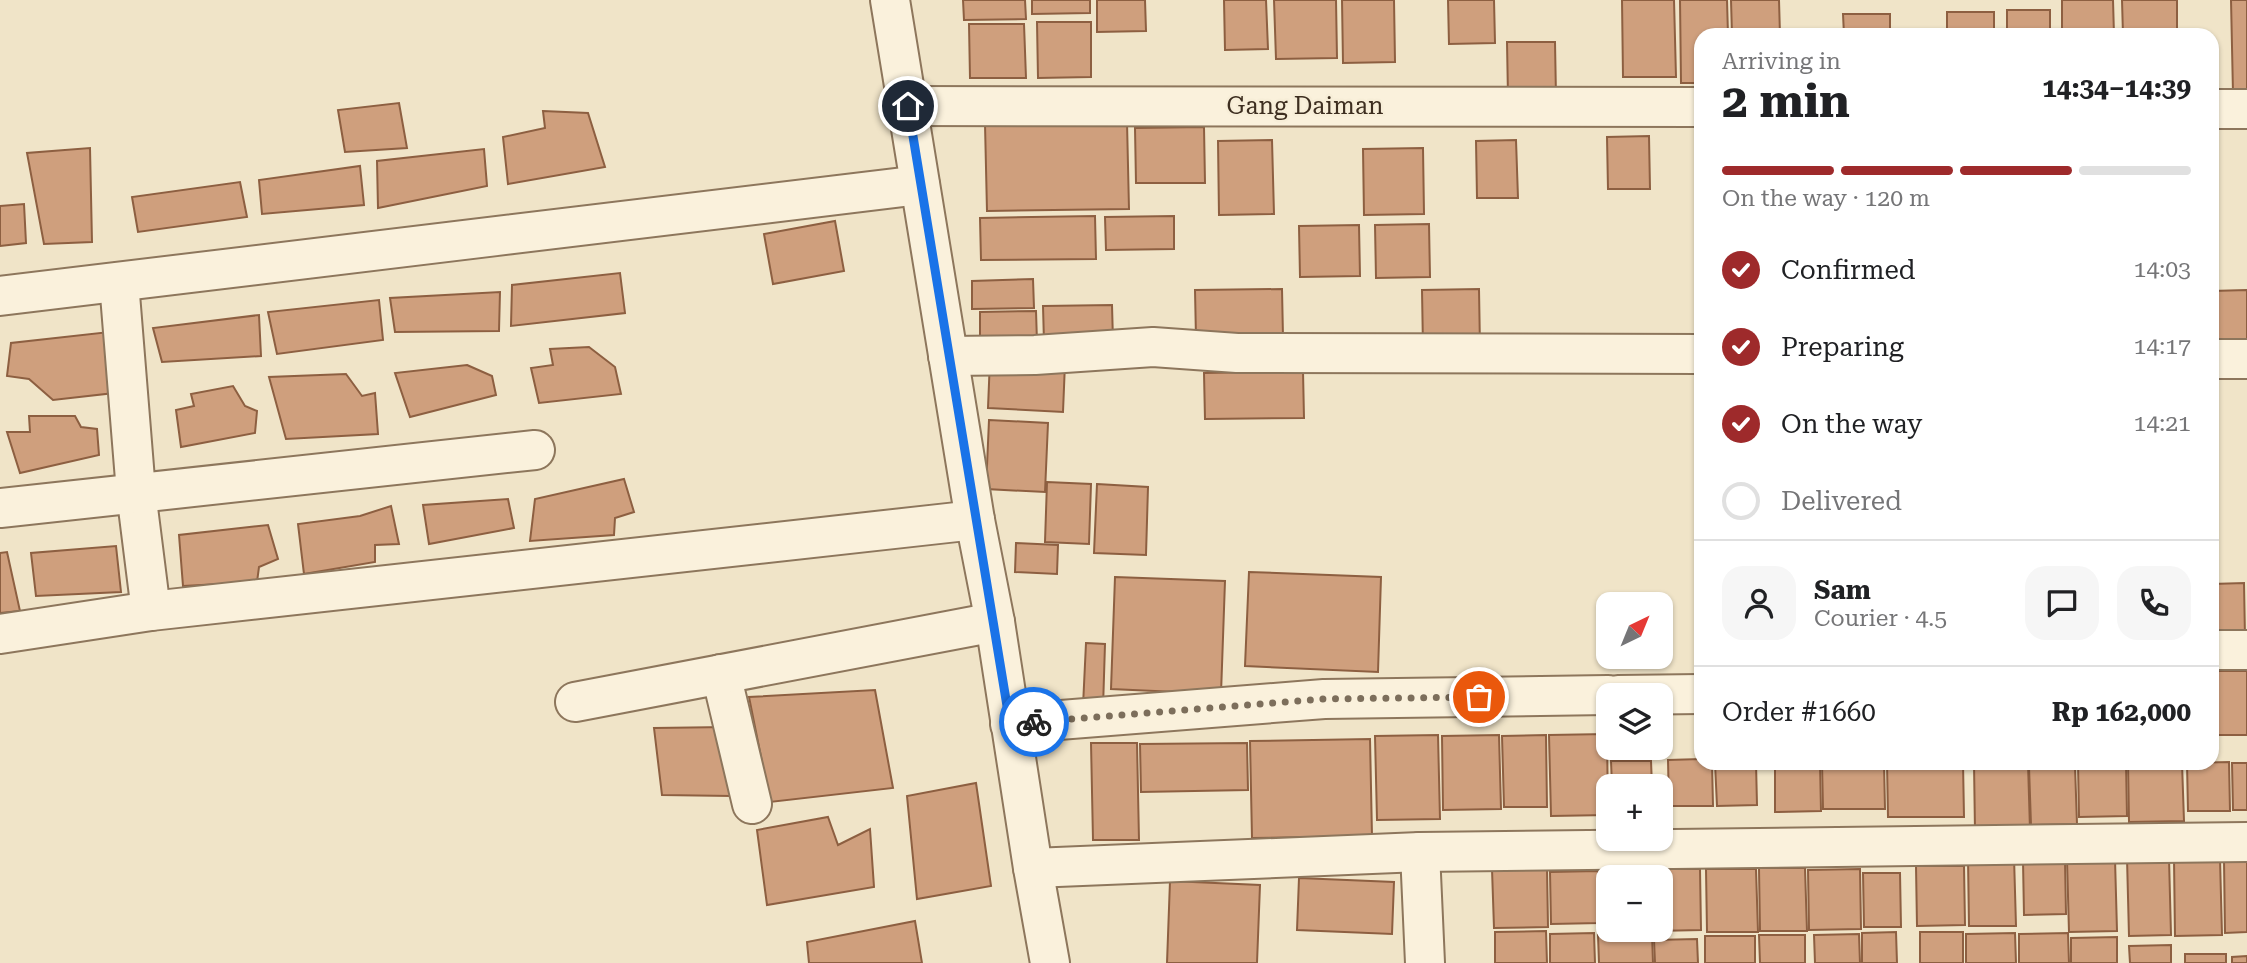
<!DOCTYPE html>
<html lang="en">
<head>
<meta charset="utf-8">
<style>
	:root { --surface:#fff; --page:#f6f6f6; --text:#202124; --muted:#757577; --line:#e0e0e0; --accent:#9e2a2b }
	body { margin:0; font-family:"Roboto Serif",serif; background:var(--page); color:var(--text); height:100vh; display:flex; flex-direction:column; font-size:26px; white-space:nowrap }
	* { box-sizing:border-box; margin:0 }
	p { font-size:23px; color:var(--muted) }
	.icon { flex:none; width:38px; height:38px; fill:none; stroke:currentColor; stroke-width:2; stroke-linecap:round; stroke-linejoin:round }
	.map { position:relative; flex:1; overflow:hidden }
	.details { position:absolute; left:1694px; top:28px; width:525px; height:742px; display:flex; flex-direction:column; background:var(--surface); border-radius:21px; box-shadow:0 2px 5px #0004 }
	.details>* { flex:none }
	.needle { width:46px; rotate:43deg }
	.tools { position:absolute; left:1596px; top:592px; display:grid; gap:14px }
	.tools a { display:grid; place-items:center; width:77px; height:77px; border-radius:14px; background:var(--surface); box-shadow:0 2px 5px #0004; font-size:35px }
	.pin { position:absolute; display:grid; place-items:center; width:60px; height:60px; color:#fff; margin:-30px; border:4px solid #fff; border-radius:50%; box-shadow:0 2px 7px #0007 }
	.courier { position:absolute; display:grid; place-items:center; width:70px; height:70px; margin:-35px; border:5px solid #1a73e8; border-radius:50%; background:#fff; color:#222; box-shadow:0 2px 9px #0007 }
	.headline em { font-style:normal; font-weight:700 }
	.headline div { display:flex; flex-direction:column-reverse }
	.headline { display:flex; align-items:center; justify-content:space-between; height:119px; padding:0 28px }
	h1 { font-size:46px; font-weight:700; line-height:52px }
	.bar { display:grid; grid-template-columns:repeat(4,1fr); gap:10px 7px; align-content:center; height:84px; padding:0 28px }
	.bar i { height:9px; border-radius:5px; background:var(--line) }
	.bar .active { background:var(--accent) }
	.bar p { grid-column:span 4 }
	.line { display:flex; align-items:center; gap:18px; padding:0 28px; border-top:2px solid var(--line) }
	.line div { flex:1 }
	.round { display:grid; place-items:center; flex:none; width:74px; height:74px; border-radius:21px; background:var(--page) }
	ol { padding:0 28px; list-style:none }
	li { display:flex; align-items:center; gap:21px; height:77px }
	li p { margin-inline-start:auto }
	li .icon { padding:7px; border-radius:50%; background:var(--accent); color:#fff; stroke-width:4 }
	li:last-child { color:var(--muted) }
	li i { width:38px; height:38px; border:4px solid var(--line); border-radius:50% }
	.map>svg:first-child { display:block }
	.building { fill:#cf9f7d; stroke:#8d5f41; stroke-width:2 }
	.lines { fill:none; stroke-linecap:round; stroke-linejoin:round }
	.minor-casing { stroke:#8d765c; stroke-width:42 }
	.minor { stroke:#faf1dc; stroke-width:38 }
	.done { stroke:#7c6e5b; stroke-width:7; stroke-dasharray:0 12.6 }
	.route { stroke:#1a73e8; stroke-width:9 }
	.labels { text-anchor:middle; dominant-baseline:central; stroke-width:5; stroke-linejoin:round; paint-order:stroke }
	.street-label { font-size:24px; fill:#3d2e20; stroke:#f7eed8 }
</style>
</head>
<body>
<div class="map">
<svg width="2247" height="963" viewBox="0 0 2247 963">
	<rect width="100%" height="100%" fill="#f0e4c8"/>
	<g class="building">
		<polygon points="963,0 1025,0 1026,19 964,20"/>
		<polygon points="1032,0 1090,0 1090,13 1032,14"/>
		<polygon points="1097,0 1145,0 1146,31 1097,32"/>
		<polygon points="1224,0 1266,0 1268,49 1225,50"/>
		<polygon points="1274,0 1336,0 1337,58 1276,59"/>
		<polygon points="1342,0 1394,0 1395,62 1343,63"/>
		<polygon points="1448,0 1494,0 1495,43 1449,44"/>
		<polygon points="1622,0 1674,0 1676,77 1623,77"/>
		<polygon points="1680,0 1727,0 1728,35 1701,35 1701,83 1681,83"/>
		<polygon points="1731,0 1779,0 1780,35 1732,35"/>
		<polygon points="2062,0 2113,0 2114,35 2062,35"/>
		<polygon points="2122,0 2177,0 2177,35 2123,35"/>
		<polygon points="2231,0 2247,0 2247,93 2233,93"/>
		<rect x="2007" y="10" width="43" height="25"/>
		<rect x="1947" y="12" width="47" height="23"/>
		<polygon points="1843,14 1890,14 1890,35 1844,35"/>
		<polygon points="1037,22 1091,22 1091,77 1038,78"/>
		<polygon points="969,24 1024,24 1026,78 970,78"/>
		<polygon points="1507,42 1555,42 1556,97 1508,97"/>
		<polygon points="399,103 407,148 345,152 338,110"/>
		<polygon points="543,111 588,113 605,167 508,184 503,137 545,128"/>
		<polygon points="1127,122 1129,209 987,211 985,124"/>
		<polygon points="1204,127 1205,183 1136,183 1135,128"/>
		<polygon points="1649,136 1650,189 1608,189 1607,137"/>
		<polygon points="1272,140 1274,214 1219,215 1218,141"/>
		<polygon points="1516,140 1518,198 1477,198 1476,141"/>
		<polygon points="90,148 92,242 44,244 27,153"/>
		<polygon points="1423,148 1424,214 1364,215 1363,149"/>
		<polygon points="484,149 487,186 378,208 377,161"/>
		<polygon points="360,166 364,205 262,214 259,180"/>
		<polygon points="240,182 247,217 138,232 132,197"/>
		<polygon points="24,204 26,243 0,246 0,206"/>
		<polygon points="1095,216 1096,259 981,260 980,218"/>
		<polygon points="1174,216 1174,249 1106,250 1105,217"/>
		<polygon points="835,221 844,271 773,284 764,234"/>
		<polygon points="1429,224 1430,277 1376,278 1375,225"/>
		<polygon points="1359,225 1360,276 1300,277 1299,226"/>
		<polygon points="620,273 625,313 511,326 512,285"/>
		<polygon points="1033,279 1034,308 972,309 972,281"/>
		<polygon points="1282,289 1283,337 1196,338 1195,290"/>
		<polygon points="1479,289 1480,348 1423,348 1422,290"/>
		<polygon points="2247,290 2247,348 2212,348 2212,291"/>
		<polygon points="500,292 499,331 395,332 390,298"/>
		<polygon points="379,300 383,340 277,354 268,312"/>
		<polygon points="1112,305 1113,341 1044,342 1043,306"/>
		<polygon points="1036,311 1037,342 980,343 980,312"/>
		<polygon points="259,315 261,356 162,362 153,328"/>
		<polygon points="109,332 114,393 53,400 29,379 7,376 11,343"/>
		<polygon points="589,347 615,367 621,394 539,403 531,368 553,365 550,349"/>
		<polygon points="990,359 1065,363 1063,412 988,408"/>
		<polygon points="467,365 492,376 496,395 410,417 395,373"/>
		<polygon points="1303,371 1304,418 1205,419 1204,373"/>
		<polygon points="346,374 362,396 375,393 378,434 286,439 269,377"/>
		<polygon points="233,386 245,406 257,411 255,433 181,447 176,410 194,406 191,394"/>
		<polygon points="29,416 75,416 81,427 97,429 99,455 20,473 7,432 30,432"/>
		<polygon points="989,420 1048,423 1045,492 986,489"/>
		<polygon points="624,479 634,512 615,518 614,535 530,541 535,499"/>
		<polygon points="1047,482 1091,484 1089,544 1045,542"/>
		<polygon points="1097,484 1148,487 1146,555 1094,553"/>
		<polygon points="508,499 514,528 429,544 423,505"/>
		<polygon points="391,506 399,544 375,545 375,562 304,574 298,524 360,516"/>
		<polygon points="268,525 278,559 259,567 257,582 183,586 179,535"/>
		<polygon points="1016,543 1058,545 1057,574 1015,572"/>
		<polygon points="116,546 121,592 36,596 31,553"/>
		<polygon points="7,552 20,611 0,613 0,553"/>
		<polygon points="1249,572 1381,577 1378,672 1245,666"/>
		<polygon points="1115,577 1225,581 1221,694 1111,689"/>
		<polygon points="2244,583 2245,638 2212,638 2212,584"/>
		<polygon points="1086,643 1105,644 1103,708 1083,706"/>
		<rect x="2212" y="671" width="35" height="64"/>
		<polygon points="875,690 893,788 770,802 749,697"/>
		<polygon points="727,727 731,796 662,795 654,728"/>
		<polygon points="1607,734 1608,815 1551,816 1549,735"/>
		<polygon points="1438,735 1440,819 1377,820 1375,736"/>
		<polygon points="1499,735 1501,809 1443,810 1442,736"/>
		<polygon points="1546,735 1547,807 1504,807 1502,736"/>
		<polygon points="1370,739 1372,836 1252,838 1250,741"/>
		<polygon points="1091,743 1137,743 1139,840 1093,840"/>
		<polygon points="1247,743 1248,790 1141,792 1140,744"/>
		<polygon points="1701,759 1701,763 1712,763 1713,806 1669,806 1668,760"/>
		<polygon points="1611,761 1651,761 1652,786 1612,786"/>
		<polygon points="2229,762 2230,811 2188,811 2187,763"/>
		<polygon points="1715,763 1756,763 1757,805 1717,806"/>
		<polygon points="1775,763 1820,763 1821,811 1775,812"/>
		<polygon points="1822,763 1884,763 1885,809 1823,809"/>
		<polygon points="1887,763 1963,763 1964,817 1888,817"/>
		<polygon points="1974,763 2028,763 2030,830 1975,831"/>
		<polygon points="2078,763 2126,763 2127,816 2079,817"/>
		<polygon points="2128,763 2182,763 2184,821 2129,822"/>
		<polygon points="2232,763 2247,763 2247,810 2233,810"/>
		<polygon points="2075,766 2077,824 2031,825 2029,767"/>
		<polygon points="976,783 991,886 917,899 907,796"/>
		<polygon points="828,817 838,845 870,829 874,887 767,905 757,830"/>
		<polygon points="2014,857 2016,926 1969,926 1968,858"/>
		<polygon points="1650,858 1650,877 1608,877 1608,929 1651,929 1602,930 1600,859"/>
		<polygon points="2127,858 2169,858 2171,935 2129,936"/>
		<polygon points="2115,859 2117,931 2069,932 2067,860"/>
		<polygon points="2174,859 2220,859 2222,935 2175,936"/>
		<polygon points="2247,859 2247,932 2225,933 2224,860"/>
		<polygon points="2023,861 2065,861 2066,914 2024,915"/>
		<polygon points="1916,866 1964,866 1965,925 1917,926"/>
		<polygon points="1547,868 1548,927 1494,928 1492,869"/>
		<polygon points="1759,868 1805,868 1807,931 1760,931"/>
		<polygon points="1654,869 1700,869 1701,930 1655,931 1661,929 1661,877 1654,877"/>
		<polygon points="1706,869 1756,869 1758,932 1707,932"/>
		<polygon points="1860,869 1861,929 1809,930 1808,870"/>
		<polygon points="1598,871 1600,923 1551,924 1550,872"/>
		<polygon points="1863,873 1900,873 1901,927 1864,927"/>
		<polygon points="1299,878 1394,882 1392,934 1297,930"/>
		<polygon points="1170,881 1260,885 1257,963 1167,963"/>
		<polygon points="915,921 922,963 809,963 807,942"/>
		<polygon points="1546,931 1547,963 1495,963 1495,932"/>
		<polygon points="1896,932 1897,963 1862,963 1862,933"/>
		<rect x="1920" y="932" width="43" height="31"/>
		<polygon points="1594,933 1595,963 1550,963 1550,934"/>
		<polygon points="2015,933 2016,963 1966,963 1966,934"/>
		<polygon points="2068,933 2069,963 2019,963 2019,934"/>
		<polygon points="1652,934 1653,963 1599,963 1598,935"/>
		<polygon points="1859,934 1860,963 1815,963 1814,935"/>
		<polygon points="1759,935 1805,935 1805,963 1760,963"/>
		<rect x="1705" y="936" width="50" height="27"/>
		<polygon points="2117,937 2117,963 2071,963 2071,938"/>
		<polygon points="1697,939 1698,963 1655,963 1654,940"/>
		<polygon points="2171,945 2171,963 2130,963 2129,946"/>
		<rect x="2185" y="954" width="41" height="9"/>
		<polygon points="2247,956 2247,963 2232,963 2232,957"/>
	</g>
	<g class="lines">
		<defs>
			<g id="minor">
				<polyline points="890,0 975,520 995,622 1033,868 1050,963"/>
				<polyline points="908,106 1701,107"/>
				<polyline points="2212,109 2247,109"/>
				<polyline points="119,282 136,492 151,611"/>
				<polyline points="0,296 920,185"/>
				<polyline points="948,356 1035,355 1153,347 1237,353 1701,354"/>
				<polyline points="2212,359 2247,359"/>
				<polyline points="0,508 535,450"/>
				<polyline points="0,634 151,611 975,520"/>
				<polyline points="2212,650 2247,650"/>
				<polyline points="721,674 752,804"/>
				<polyline points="1618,695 1701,694"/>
				<polyline points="575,702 995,622"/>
				<polyline points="1010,724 1324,699 1608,695"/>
				<polyline points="1420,852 1425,963"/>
				<polyline points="1033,868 1420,852 2247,842"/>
			</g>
		</defs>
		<use href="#minor" class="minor-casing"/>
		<use href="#minor" class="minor"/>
	</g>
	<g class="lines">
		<polyline class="done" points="1034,722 1324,699 1479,697"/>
		<polyline class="route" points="908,106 1010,724 1034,722"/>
	</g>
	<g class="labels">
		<g class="street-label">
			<text x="1305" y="106">Gang Daiman</text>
		</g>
	</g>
</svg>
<div class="tools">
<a><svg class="needle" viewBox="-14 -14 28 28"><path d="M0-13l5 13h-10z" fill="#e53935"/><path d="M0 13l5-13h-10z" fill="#757577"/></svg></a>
<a><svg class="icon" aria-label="layers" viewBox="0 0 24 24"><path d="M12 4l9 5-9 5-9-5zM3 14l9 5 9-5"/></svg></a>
<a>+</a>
<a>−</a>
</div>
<div class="pin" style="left:1479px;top:697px;background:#ea580c"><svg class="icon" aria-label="bag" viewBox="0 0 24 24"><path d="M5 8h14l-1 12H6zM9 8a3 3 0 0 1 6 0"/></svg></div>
<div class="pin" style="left:908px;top:106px;background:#1f2937"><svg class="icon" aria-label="home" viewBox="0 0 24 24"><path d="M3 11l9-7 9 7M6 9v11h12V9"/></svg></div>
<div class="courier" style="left:1034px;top:722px"><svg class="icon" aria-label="bike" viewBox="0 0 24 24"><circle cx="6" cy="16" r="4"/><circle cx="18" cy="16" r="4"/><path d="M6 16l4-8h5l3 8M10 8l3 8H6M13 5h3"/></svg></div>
<section class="details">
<div class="headline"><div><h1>2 min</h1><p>Arriving in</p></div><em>14:34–14:39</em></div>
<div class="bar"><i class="active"></i><i class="active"></i><i class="active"></i><i></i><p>On the way · 120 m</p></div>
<ol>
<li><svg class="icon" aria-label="check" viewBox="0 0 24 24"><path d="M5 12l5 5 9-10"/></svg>Confirmed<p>14:03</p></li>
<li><svg class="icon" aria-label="check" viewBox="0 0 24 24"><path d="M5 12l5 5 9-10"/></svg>Preparing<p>14:17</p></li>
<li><svg class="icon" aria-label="check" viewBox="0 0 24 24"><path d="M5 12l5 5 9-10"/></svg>On the way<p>14:21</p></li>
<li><i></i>Delivered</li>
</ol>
<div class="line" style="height:126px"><a class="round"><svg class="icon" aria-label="person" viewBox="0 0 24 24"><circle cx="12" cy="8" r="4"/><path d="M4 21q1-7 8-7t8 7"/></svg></a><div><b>Sam</b><p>Courier · 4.5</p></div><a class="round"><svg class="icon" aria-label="chat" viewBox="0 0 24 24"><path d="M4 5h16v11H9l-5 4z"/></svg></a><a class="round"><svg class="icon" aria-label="phone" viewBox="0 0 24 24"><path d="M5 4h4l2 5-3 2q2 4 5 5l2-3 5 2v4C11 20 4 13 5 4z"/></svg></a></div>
<div class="line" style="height:91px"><div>Order #1660</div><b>Rp 162,000</b></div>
</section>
</div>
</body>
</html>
